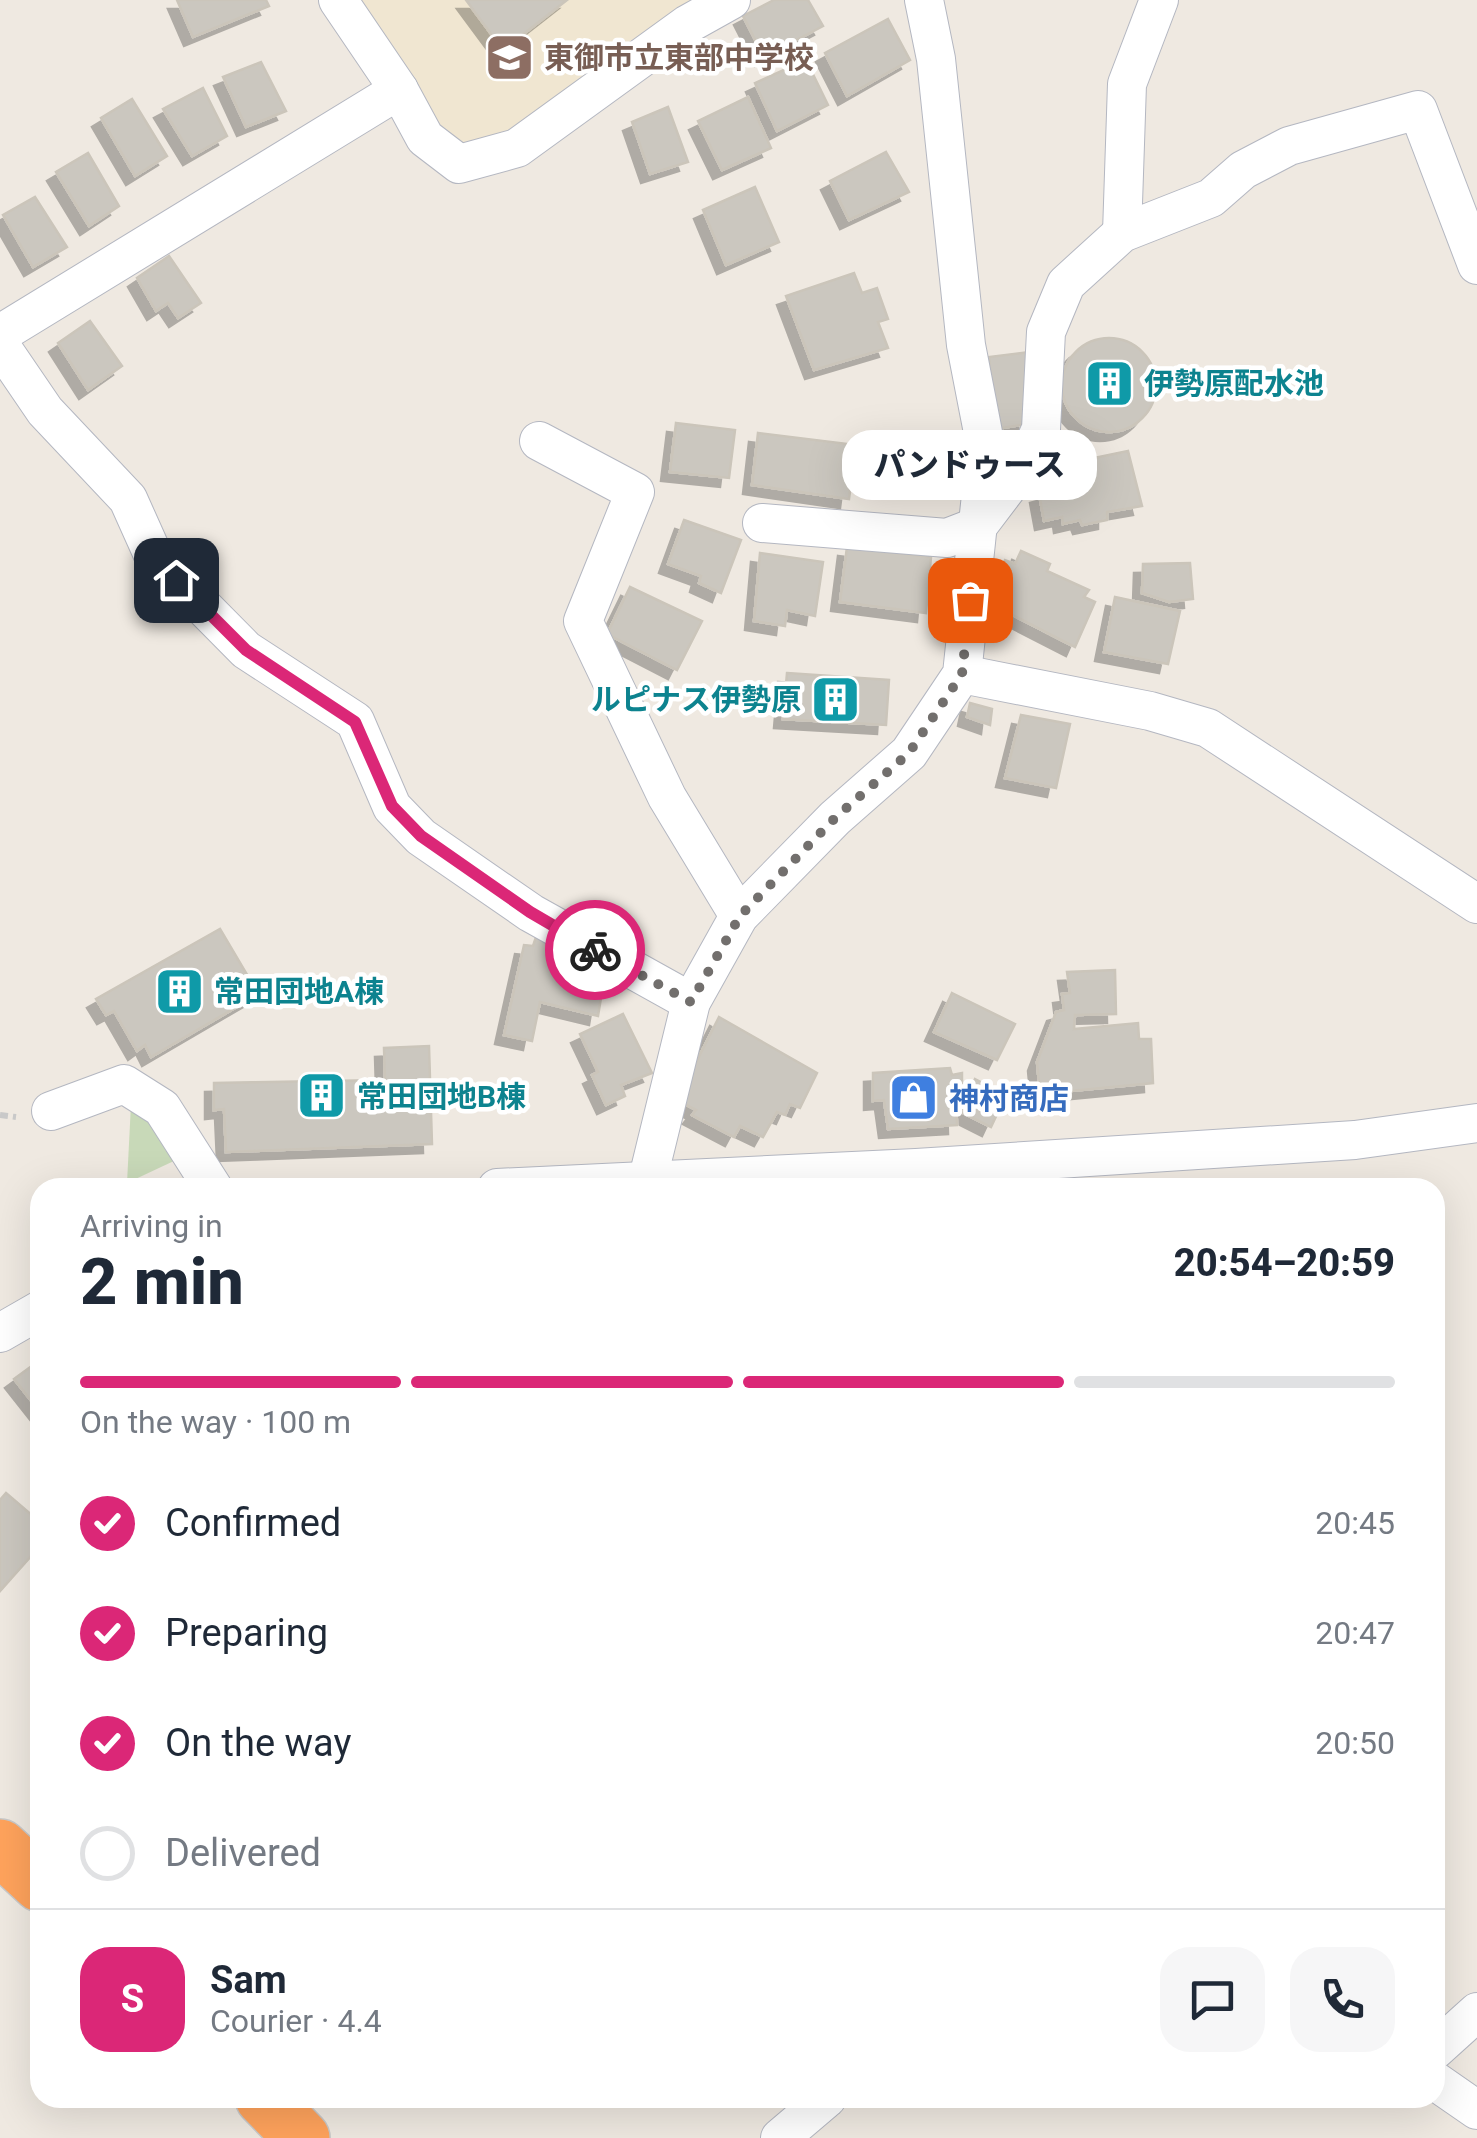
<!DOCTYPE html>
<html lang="en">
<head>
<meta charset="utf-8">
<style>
	:root { --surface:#fff; --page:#f6f6f7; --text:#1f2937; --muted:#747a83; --line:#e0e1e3; --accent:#db2777 }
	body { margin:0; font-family:Roboto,"Noto Sans JP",sans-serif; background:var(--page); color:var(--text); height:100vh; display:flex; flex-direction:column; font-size:38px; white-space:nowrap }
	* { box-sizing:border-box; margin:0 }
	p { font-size:32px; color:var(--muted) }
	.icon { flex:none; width:55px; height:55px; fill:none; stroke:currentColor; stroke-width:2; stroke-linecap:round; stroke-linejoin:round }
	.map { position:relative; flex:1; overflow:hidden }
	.details { position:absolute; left:30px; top:1178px; width:1415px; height:930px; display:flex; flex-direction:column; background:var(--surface); border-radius:30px; box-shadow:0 10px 40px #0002 }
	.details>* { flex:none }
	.pin { position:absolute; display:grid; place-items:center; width:85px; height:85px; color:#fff; margin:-42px; border-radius:20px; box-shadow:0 5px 15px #0006 }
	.courier { position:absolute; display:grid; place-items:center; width:100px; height:100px; margin:-50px; border:8px solid #db2777; border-radius:50%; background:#fff; color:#222; box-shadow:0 2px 12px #0007 }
	.bubble { position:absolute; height:70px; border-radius:30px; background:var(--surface); box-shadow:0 10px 40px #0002; font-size:32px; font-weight:800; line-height:70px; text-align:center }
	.headline em { font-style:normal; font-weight:800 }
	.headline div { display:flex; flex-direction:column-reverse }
	.headline { display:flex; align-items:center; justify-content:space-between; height:170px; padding:0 50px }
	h1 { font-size:65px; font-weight:800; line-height:75px }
	.bar { display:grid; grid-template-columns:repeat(4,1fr); gap:15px 10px; align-content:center; height:120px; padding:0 50px }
	.bar i { height:12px; border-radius:8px; background:var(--line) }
	.bar .on { background:var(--accent) }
	.bar p { grid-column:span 4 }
	.line { display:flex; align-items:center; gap:25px; padding:0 50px; border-top:2px solid var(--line) }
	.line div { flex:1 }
	.round { display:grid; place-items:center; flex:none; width:105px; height:105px; border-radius:30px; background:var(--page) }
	ol { padding:0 50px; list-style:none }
	li { display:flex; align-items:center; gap:30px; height:110px }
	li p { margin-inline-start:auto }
	li .icon { padding:10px; border-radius:50%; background:var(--accent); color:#fff; stroke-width:4 }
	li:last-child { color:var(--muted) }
	li i { width:55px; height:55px; border:5px solid var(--line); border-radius:50% }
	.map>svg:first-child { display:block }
	.education { fill:#f0e6d1 }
	.cemetery { fill:#c8d9b8 }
	.building { fill:#cbc7bf; stroke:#cbc5ba; stroke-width:2.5; filter:url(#shadow) }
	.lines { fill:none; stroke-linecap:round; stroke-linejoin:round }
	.minor-casing { stroke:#b4b7c1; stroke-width:40 }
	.highway-casing { stroke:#c9c9c9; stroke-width:58 }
	.path { stroke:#c9c9c9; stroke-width:6; stroke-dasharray:8 5; stroke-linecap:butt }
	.minor { stroke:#fff; stroke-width:38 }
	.highway { stroke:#ffa35c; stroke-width:55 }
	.done { stroke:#726f6d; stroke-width:10; stroke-dasharray:0 18 }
	.route { stroke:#db2777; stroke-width:12 }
	.labels { text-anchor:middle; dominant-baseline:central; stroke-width:9; stroke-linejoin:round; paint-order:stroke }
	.education-label { font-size:30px; font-weight:bold; fill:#785e54; stroke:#fff; text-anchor:start }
	.culture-label { font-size:30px; font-weight:bold; fill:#0d838f; stroke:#fff; text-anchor:start }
	.shop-label { font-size:30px; font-weight:bold; fill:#366cbe; stroke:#fff; text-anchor:start }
</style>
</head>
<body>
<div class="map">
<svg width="1477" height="2138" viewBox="0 0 1477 2138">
	<defs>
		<filter id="shadow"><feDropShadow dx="-9" dy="9" stdDeviation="0" flood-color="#0004"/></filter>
	</defs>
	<rect width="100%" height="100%" fill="#efe9e1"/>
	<polygon class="education" points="338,0 731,0 459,164"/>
	<polygon class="cemetery" points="131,1104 153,1115 176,1160 127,1183"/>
	<g class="building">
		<polygon points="177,0 266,0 269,6 193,37"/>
		<polygon points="466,0 567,0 503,50"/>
		<polygon points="774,0 808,0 823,26 764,57 743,16"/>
		<polygon points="888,19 910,60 847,96 825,53"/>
		<polygon points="806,60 828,105 777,131 755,83"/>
		<polygon points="261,62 286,111 246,127 223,77"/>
		<polygon points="203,88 227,136 192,156 163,109"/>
		<polygon points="748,97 771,148 722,170 698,121"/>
		<polygon points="132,99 167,156 135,176 101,118"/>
		<polygon points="668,107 688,162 650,174 632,122"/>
		<polygon points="886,152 909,192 849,220 830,181"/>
		<polygon points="88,153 119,206 89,226 56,172"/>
		<polygon points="755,187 779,242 726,265 703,210"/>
		<polygon points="35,197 67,247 33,267 3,215"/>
		<polygon points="169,256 201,303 178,318 168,303 156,311 137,278"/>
		<polygon points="854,273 862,293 877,288 888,319 878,322 888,348 814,370 786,296"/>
		<polygon points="90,321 122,366 88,390 58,343"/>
		<circle cx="1109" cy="385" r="47"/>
		<polygon points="1030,352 1027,424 996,429 989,357"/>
		<polygon points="676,423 735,430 729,478 670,472"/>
		<polygon points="758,433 856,445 849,499 752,485"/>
		<polygon points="1128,451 1142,506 1107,512 1107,520 1082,525 1080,520 1063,524 1062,517 1044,521 1039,494 1050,491 1046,468"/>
		<polygon points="684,520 741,540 721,593 699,583 701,576 668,564"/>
		<polygon points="847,547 931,557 926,613 840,602"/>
		<polygon points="1021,551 1050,564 1047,571 1089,590 1084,597 1095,602 1075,647 995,606 1007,584 996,579 1005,560 1015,564"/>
		<polygon points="760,553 823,562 815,616 787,610 785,626 754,621"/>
		<polygon points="1190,563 1193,599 1169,602 1142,593 1143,564"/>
		<polygon points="630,587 702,621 677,670 607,634"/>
		<polygon points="1115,597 1180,611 1168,664 1104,652"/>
		<polygon points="787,673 889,680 886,725 783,719"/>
		<polygon points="970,703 992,709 990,725 967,717"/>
		<polygon points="1021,715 1070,724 1056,788 1005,778"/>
		<polygon points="220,929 249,978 243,983 252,998 151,1057 145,1045 137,1051 114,1011 106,1015 96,999"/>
		<polygon points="536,937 561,945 558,960 588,966 586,975 604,980 598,1016 540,1002 532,1041 504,1035 524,945 533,946"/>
		<polygon points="1115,970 1116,1014 1075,1015 1074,1029 1138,1023 1139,1039 1151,1039 1153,1083 1040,1094 1037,1062 1056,1012 1064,1010 1062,994 1070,993 1067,972"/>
		<polygon points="952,993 1015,1024 997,1060 934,1032"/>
		<polygon points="623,1014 652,1073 621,1085 625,1096 606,1105 592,1075 598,1072 580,1034"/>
		<polygon points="719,1017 817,1073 800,1108 790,1104 785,1115 777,1112 763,1137 740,1126 734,1137 692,1115 696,1110 677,1100"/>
		<polygon points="429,1046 432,1144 226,1152 224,1109 214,1110 214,1083 385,1080 384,1048"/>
		<polygon points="950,1068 952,1075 962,1073 962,1094 956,1095 957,1125 888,1129 884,1100 873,1101 873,1073"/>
		<polygon points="975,1079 1006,1095 991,1127 959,1111"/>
		<polygon points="40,1360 40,1412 14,1379"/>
		<polygon points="6,1493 40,1522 40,1546 0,1591 0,1500"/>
	</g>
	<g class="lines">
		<defs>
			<g id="minor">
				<polyline points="338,0 399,90 425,138 459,164 517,148 688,24 731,0"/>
				<polyline points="1122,233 1127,84 1159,0"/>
				<polyline points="0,334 399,90"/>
				<polyline points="0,345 45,411 128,499 154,557 246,650 355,721 392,807 421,837 531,913 691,1002"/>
				<polyline points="539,441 635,492 583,621 667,797 739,916"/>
				<polyline points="762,523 947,538 978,526 1025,464 1041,429 1046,332 1066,284 1122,233 1211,198 1243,170 1289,146 1418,110 1477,265"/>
				<polyline points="962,674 1150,711 1208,728 1477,904"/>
				<polyline points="51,1111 124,1084 162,1108 213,1188"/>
				<polyline points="648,1178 691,1002 739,916 835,818 909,753 962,674 986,448 966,345 936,59 924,0"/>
				<polyline points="497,1188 916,1168 1355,1140 1477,1123"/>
				<polyline points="0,1333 40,1310"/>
				<polyline points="1435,2050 1477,2012"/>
				<polyline points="1435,2081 1477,2110"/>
				<polyline points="780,2138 827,2098"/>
			</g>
			<g id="highway">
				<polyline points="0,1847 40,1884"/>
				<polyline points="263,2098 302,2138"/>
			</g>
		</defs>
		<use href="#minor" class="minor-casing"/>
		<use href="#highway" class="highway-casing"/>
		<polyline class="path" points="0,1115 16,1117"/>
		<use href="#minor" class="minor"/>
		<use href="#highway" class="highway"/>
	</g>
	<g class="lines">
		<polyline class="done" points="595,950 691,1002 740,916 835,818 909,753 962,674 970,600"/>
		<polyline class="route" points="176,580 246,650 355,722 392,806 421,836 530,912 595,950"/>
	</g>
	<defs>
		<symbol id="school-square" viewBox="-11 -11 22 22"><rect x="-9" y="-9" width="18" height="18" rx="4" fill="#8d6e63" stroke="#fff"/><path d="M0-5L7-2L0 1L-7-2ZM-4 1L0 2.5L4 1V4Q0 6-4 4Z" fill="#fff"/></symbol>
		<symbol id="building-square" viewBox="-11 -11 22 22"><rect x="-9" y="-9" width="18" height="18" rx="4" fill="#0f9aa8" stroke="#fff"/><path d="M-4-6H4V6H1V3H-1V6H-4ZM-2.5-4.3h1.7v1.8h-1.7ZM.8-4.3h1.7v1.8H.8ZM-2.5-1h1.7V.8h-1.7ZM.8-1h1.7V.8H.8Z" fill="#fff"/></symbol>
		<symbol id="shop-square" viewBox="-11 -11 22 22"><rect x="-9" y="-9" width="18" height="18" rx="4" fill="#3f7fe0" stroke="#fff"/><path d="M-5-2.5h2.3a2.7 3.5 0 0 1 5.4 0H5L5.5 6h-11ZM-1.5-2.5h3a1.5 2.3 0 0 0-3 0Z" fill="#fff"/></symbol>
	</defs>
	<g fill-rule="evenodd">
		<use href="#school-square" x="482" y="30" width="55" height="55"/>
		<use href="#building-square" x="1082" y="356" width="55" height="55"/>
		<use href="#building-square" x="808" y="672" width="55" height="55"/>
		<use href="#building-square" x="152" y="964" width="55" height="55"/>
		<use href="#building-square" x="294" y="1068" width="55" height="55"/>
		<use href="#shop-square" x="886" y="1070" width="55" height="55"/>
	</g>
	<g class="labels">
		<g class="education-label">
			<text x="544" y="57">東御市立東部中学校</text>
		</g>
		<g class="culture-label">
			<text x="1144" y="383">伊勢原配水池</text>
			<text x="801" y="699" text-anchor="end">ルピナス伊勢原</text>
			<text x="214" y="991">常田団地A棟</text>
			<text x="357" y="1096">常田団地B棟</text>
		</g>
		<g class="shop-label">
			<text x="949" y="1098">神村商店</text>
		</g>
	</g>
</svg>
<div class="pin" style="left:970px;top:600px;background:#ea580c"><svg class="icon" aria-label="bag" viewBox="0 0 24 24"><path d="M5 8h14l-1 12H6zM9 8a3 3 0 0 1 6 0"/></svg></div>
<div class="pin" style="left:176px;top:580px;background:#1f2937"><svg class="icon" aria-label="home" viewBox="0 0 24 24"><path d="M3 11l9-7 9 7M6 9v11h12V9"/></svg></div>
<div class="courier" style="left:595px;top:950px"><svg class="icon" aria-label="bike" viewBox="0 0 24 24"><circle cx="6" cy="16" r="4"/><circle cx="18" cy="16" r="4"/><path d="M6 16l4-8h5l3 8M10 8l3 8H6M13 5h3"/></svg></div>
<div class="bubble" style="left:842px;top:430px;width:255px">パンドゥース</div>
<section class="details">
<div class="headline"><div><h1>2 min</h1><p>Arriving in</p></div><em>20:54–20:59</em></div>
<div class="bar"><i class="on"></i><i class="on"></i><i class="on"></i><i></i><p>On the way · 100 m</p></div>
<ol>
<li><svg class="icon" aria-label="check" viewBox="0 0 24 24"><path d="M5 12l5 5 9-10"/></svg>Confirmed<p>20:45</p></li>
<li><svg class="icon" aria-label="check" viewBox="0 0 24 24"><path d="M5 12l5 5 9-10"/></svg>Preparing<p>20:47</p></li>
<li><svg class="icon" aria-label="check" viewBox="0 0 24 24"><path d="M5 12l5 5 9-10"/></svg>On the way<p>20:50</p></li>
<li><i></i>Delivered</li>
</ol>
<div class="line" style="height:180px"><b class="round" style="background:var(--accent);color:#fff">S</b><div><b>Sam</b><p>Courier · 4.4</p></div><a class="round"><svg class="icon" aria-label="chat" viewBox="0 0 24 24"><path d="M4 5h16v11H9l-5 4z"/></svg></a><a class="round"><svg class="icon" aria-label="phone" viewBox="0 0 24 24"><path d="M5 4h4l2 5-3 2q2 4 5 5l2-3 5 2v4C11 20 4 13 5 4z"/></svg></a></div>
</section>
</div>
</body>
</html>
